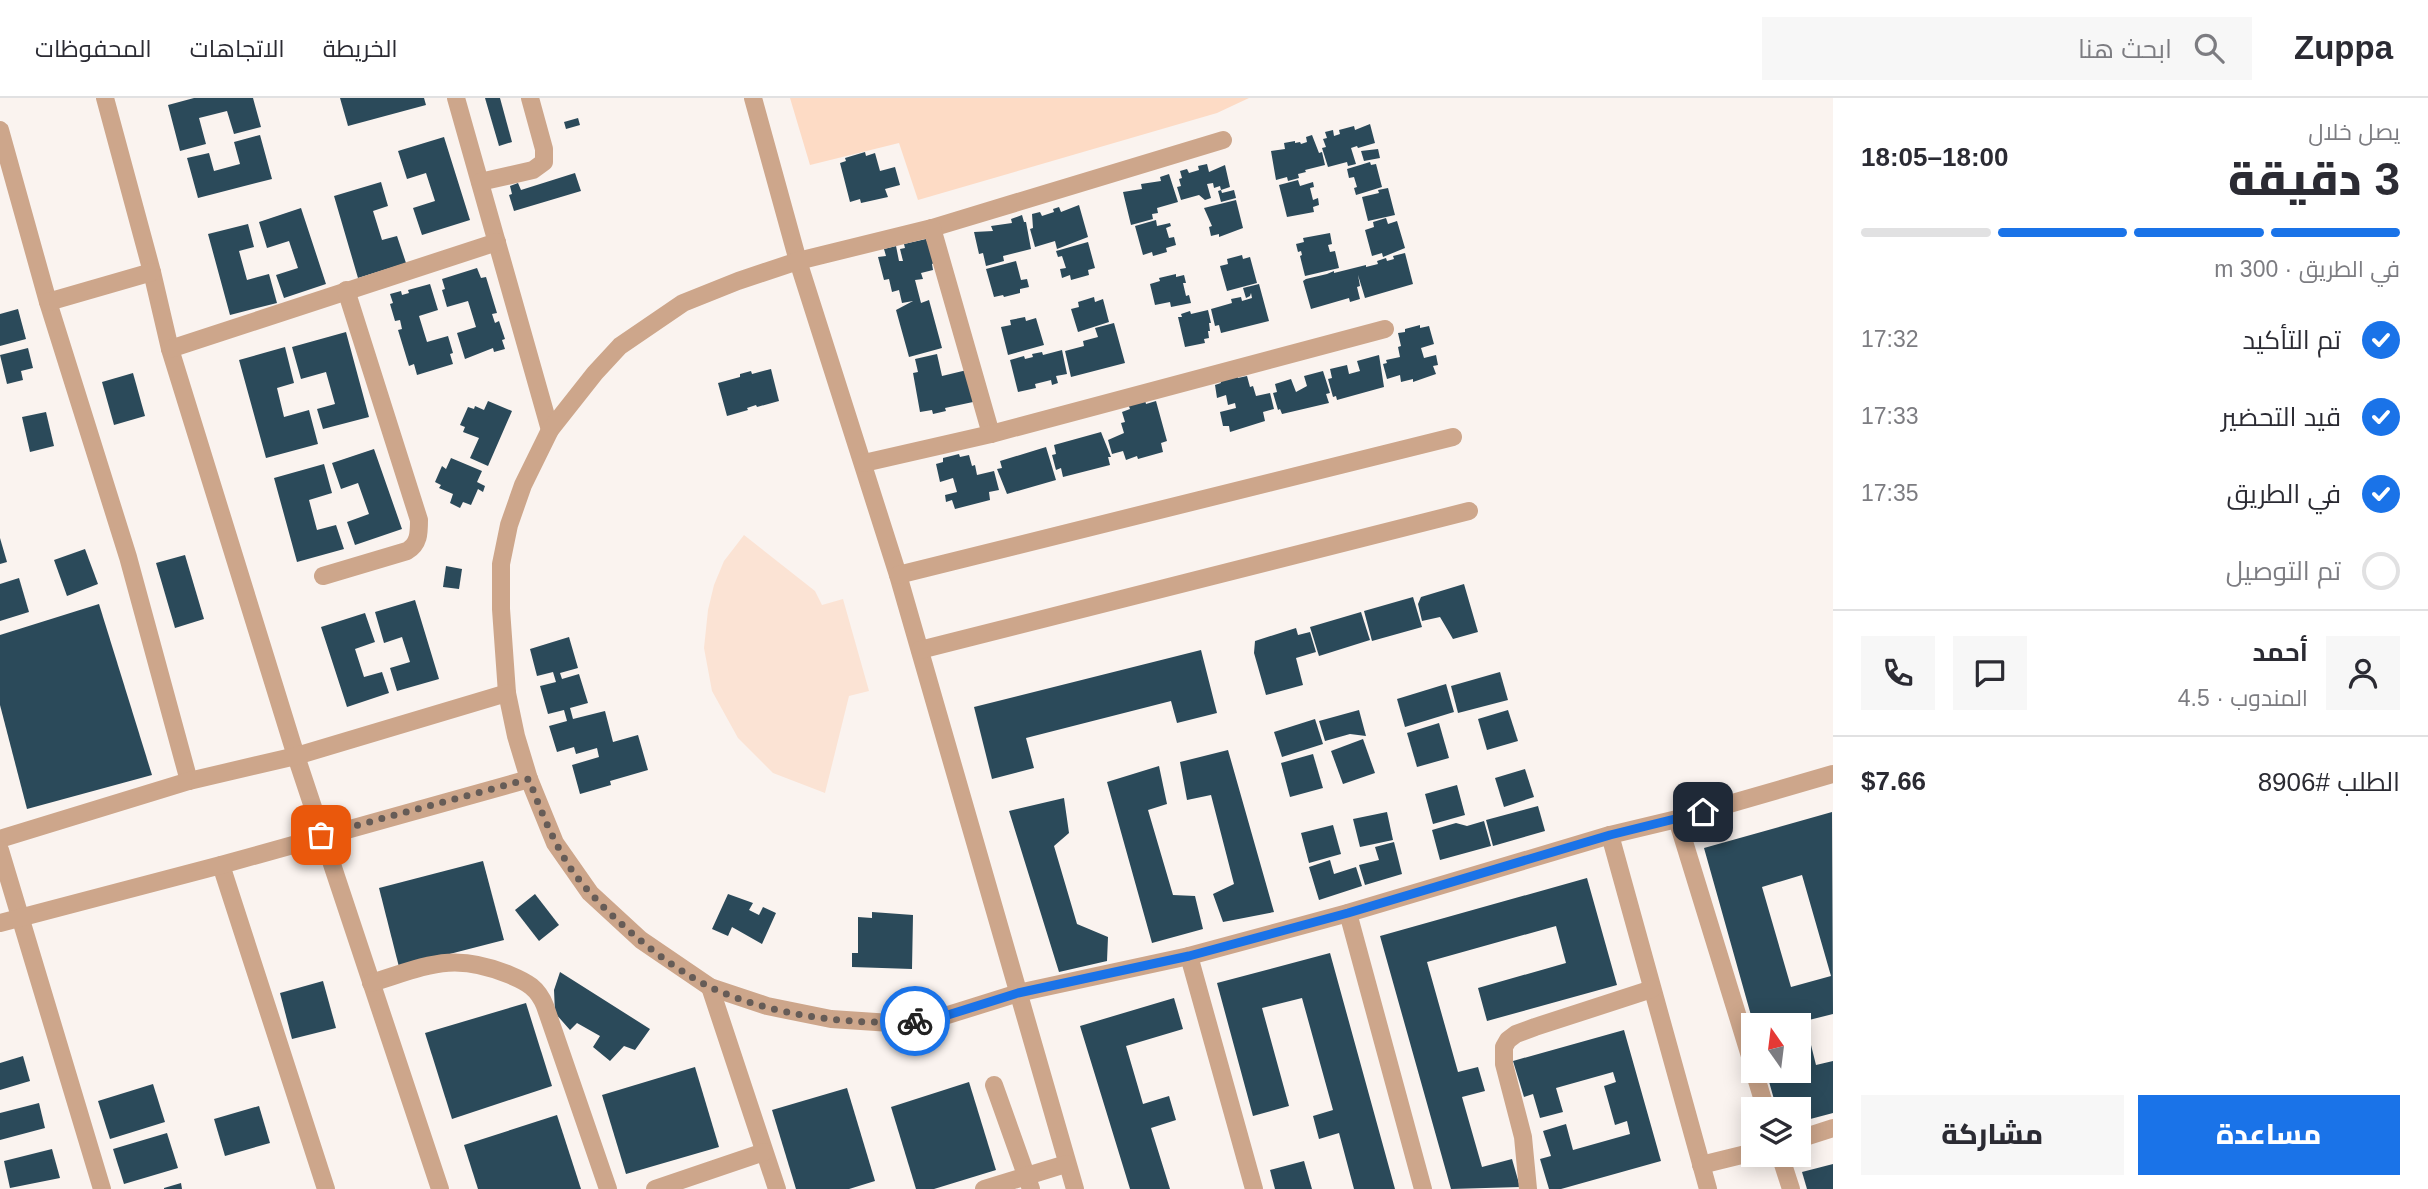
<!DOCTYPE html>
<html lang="ar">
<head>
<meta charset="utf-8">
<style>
	:root { --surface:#fff; --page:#f7f7f7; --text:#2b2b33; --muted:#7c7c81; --line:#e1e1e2; --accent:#1a73e8 }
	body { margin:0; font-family:Arial,Cairo,sans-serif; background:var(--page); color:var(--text); direction:rtl; height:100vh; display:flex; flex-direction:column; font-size:26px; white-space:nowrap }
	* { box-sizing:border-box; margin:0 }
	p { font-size:23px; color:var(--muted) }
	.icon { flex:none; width:38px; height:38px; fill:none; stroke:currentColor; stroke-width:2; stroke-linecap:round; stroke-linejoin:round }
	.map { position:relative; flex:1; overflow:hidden; direction:ltr }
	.drawer { display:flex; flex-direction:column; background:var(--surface); width:595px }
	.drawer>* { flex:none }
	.needle { width:46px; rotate:346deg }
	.tools { position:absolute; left:1741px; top:915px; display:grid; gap:14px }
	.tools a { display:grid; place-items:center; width:70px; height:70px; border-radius:0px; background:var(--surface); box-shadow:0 4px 18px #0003; font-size:35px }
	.pin { position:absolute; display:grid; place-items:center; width:60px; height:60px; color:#fff; margin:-30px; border-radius:14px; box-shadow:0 4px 10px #0006 }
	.courier { position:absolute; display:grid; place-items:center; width:70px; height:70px; margin:-35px; border:5px solid #1a73e8; border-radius:50%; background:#fff; color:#222; box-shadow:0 2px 9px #0007 }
	.headline em { font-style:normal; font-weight:800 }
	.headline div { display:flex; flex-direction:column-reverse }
	.headline { display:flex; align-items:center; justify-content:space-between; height:119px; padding:0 28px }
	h1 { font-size:46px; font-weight:800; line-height:52px }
	.bar { display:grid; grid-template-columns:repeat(4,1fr); gap:10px 7px; align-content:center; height:84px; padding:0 28px }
	.bar i { height:9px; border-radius:5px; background:var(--line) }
	.bar .current { background:var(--accent) }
	.bar p { grid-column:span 4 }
	.line { display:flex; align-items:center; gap:18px; padding:0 28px; border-top:2px solid var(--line) }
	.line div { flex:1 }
	.round { display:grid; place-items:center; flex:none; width:74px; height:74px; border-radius:0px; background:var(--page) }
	ol { padding:0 28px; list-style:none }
	li { display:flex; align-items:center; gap:21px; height:77px }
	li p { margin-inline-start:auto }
	li .icon { padding:7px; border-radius:50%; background:var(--accent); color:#fff; stroke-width:4 }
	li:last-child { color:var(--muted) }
	li i { width:38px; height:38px; border:4px solid var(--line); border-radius:50% }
	.action { display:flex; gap:14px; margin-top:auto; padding:14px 28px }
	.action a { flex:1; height:80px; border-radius:0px; background:var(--accent); color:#fff; font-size:28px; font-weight:800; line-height:80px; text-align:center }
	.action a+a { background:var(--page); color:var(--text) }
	header { display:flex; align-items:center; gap:42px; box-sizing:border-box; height:98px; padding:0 35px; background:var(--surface); border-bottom:2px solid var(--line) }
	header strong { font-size:33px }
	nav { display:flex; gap:38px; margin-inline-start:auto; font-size:24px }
	.search { width:490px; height:63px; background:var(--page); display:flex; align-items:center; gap:18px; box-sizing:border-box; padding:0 24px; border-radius:0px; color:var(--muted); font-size:26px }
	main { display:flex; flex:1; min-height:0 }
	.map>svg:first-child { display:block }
	.built { fill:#fbe3d4 }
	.green { fill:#fddbc5 }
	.building { fill:#2b4a5a; fill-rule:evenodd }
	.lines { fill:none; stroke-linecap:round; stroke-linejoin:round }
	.minor { stroke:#cda68b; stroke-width:18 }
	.done { stroke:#665c57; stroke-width:7; stroke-dasharray:0 12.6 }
	.route { stroke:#1a73e8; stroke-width:9 }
</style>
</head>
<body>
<header>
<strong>Zuppa</strong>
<div class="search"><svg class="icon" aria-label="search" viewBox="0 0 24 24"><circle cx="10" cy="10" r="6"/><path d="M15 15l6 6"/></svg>ابحث هنا</div>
<nav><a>الخريطة</a><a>الاتجاهات</a><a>المحفوظات</a></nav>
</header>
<main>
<section class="drawer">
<div class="headline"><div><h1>3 دقيقة</h1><p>يصل خلال</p></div><em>18:00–18:05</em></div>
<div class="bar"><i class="current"></i><i class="current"></i><i class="current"></i><i></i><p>في الطريق · 300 m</p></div>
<ol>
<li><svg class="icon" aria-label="check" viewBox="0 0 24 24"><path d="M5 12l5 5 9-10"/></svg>تم التأكيد<p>17:32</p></li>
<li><svg class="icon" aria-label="check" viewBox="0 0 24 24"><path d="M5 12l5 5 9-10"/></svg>قيد التحضير<p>17:33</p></li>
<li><svg class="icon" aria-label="check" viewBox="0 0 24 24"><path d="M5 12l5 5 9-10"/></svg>في الطريق<p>17:35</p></li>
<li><i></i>تم التوصيل</li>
</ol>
<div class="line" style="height:126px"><a class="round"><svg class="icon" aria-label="person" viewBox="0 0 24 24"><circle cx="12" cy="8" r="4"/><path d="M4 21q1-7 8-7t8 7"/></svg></a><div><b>أحمد</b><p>المندوب · 4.5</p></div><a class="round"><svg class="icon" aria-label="chat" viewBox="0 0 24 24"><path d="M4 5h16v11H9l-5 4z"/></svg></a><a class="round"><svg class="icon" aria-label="phone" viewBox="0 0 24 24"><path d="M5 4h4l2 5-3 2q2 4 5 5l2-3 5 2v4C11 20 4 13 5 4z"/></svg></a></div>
<div class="line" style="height:91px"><div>الطلب #8906</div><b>$7.66</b></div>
<div class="action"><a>مساعدة</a><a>مشاركة</a></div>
</section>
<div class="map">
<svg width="1833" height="1091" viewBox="0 0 1833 1091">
	<rect width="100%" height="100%" fill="#faf3ef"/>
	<polygon class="built" points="744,437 815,493 822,507 843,501 869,593 849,598 825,695 773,675 738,640 712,593 704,550 708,512 714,487 724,463"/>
	<polygon class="green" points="790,0 1249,0 1217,15 918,102 899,45 810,67"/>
	<g class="building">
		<polygon points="194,0 253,0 261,29 234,36 227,13 199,20 206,46 180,53 168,7"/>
		<polygon points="340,0 424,0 426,7 348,28"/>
		<polygon points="485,0 500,0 512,44 499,48"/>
		<polygon points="578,20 580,27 566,31 564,24"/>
		<polygon points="1370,26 1375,45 1358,50 1357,48 1351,50 1356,66 1348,68 1347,64 1328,69 1322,50 1326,49 1323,41 1327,40 1325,34 1333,32 1334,38 1340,36 1339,32 1354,28 1355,32"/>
		<polygon points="260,37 272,81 198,100 187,60 209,55 214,73 240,66 234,44"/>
		<polygon points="1312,37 1319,55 1322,54 1325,67 1305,72 1306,74 1298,76 1299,80 1288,83 1287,79 1276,82 1271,53 1285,51 1284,45 1295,43 1295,45 1300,44 1301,46 1307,44 1306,39"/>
		<polygon points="444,39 470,122 422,137 413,110 435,103 426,75 407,81 398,53"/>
		<polygon points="1378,51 1380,60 1364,63 1361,53"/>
		<polygon points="865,54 866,58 875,55 880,73 895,69 900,87 885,91 888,99 861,105 860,101 850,104 840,65 846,63 845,60"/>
		<polygon points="1370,64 1371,67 1376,66 1382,89 1356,97 1354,90 1357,89 1354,79 1349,80 1347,71"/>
		<polygon points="1207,66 1209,74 1225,67 1230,89 1221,92 1220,88 1214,90 1213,85 1207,86 1211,100 1205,102 1199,97 1181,102 1177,89 1181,88 1179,81 1182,80 1180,73 1187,71 1189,75 1199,72 1198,68"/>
		<polygon points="575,75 581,93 514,113 509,97 512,96 510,88 518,85 521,92"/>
		<polygon points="1169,76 1178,104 1157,110 1158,115 1152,116 1153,121 1131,127 1123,94 1142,91 1141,86 1161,83 1160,79"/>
		<polygon points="1298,82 1300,88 1313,84 1314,89 1310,90 1313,102 1318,100 1319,107 1313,109 1314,114 1287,119 1279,87"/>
		<polygon points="381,84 388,108 373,113 382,142 397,138 406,165 358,180 334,98"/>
		<polygon points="1388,90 1395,117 1368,123 1362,99 1379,95 1378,92"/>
		<polygon points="1221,92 1222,95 1234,92 1236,100 1221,104 1218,93"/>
		<polygon points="1236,102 1243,130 1219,139 1219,136 1211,138 1209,129 1212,128 1204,110"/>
		<polygon points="1079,107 1088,139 1057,151 1055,143 1035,149 1030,131 1033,130 1032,116 1040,114 1042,118 1054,114 1053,111 1059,109 1061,114"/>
		<polygon points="301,110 326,186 284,200 276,177 298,170 289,143 267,150 259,124"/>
		<polygon points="1022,117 1024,124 1026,124 1031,151 1003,158 1004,163 986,168 983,155 979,156 974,134 993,133 991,128 1012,125 1011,121"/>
		<polygon points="1386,120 1388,126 1397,123 1405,150 1383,159 1382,155 1372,158 1365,132 1374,129 1373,124"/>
		<polygon points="1156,122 1157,128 1170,125 1171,128 1166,130 1169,140 1174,139 1176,147 1166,150 1167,154 1153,158 1152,154 1143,157 1135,128"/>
		<polygon points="248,126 254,149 239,153 247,182 269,176 277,205 230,217 208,136"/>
		<polygon points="1330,135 1332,146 1328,147 1330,154 1335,153 1339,170 1305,178 1300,158 1302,157 1301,153 1298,154 1296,146 1304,144 1303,140"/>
		<polygon points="926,141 936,164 932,166 933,172 921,175 923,181 915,182 921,205 929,202 942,250 909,259 896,212 913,203 902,205 899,192 892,194 889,181 884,182 878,159 886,158 884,151 896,148 899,163 903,163 900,151 905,150 904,146"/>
		<polygon points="1088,144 1095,170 1088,172 1089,177 1071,182 1070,177 1062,180 1060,171 1066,170 1062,158 1058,159 1056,153"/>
		<polygon points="1405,155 1413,186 1365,200 1358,177 1360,188 1357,189 1360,201 1350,204 1349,200 1311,211 1303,183 1306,181 1327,176 1334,173 1334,175 1366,167 1366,169 1378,166 1377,163 1386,160 1387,163 1394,161 1393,158"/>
		<polygon points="1242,157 1243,161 1250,159 1257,185 1227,193 1220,168 1228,166 1227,161"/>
		<polygon points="1016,163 1021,182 1027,181 1029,189 1020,191 1020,195 1004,199 1003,197 994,199 986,171"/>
		<polygon points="477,170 481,180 486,179 497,215 492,216 495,225 499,223 505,241 502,242 505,251 494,254 493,250 465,261 457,235 476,229 468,203 447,209 442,192 445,191 442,181"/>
		<polygon points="1176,176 1176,179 1184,177 1186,185 1183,185 1186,198 1189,197 1191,205 1171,209 1170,204 1155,207 1150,186 1160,183 1159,180"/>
		<polygon points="430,186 438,212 419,218 427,244 448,238 453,255 450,256 453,266 417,277 414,266 409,268 398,232 402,231 400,222 395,223 390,206 393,205 390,196 401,193 402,197 409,195 408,192"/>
		<polygon points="1259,186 1269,223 1221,235 1219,227 1215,228 1211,211 1232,205 1231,201 1241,199 1242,203 1252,200 1251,195 1250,198 1246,200 1243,190"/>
		<polygon points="1094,199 1095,204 1103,201 1109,224 1078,234 1071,211 1079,209 1078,204"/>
		<polygon points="18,211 26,241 0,248 0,216"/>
		<polygon points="1208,212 1211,225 1209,225 1210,233 1208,233 1209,240 1204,241 1205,245 1185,249 1178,219 1182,219 1181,216 1190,213 1191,216"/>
		<polygon points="1025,219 1026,223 1036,220 1044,247 1008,257 1001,229 1011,227 1010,222"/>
		<polygon points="1114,225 1125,265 1071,279 1065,253 1084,248 1083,243 1098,239 1095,230"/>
		<polygon points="1420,227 1420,230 1429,228 1434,246 1421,250 1424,260 1436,257 1438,267 1433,268 1436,276 1413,284 1413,281 1401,284 1400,277 1387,281 1383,266 1387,265 1386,262 1400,259 1398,249 1401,248 1398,235 1405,234 1405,231"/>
		<polygon points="346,234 369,319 323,331 317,311 335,306 326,274 301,281 292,249"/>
		<polygon points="285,249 294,285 277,290 284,319 309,312 318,346 266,360 239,262"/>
		<polygon points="28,250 33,270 21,273 23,282 7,286 0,257"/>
		<polygon points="1062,252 1067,276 1056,278 1058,285 1052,287 1051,282 1035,286 1036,290 1018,294 1010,262 1024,258 1025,261 1033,259 1032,256 1042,254 1043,257"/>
		<polygon points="937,256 942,278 967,272 973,304 945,310 946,313 933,316 932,312 920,314 913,275 918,274 915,261"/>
		<polygon points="1379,257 1384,289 1337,302 1336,298 1333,299 1328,281 1332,280 1330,271 1347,267 1349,276 1360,273 1357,263"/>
		<polygon points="771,271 779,303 757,309 756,307 747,310 748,312 727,318 718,285 740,279 740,276 751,273 752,276"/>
		<polygon points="1323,273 1330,295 1326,296 1329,305 1282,316 1280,311 1278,312 1273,295 1277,294 1275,286 1291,281 1296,294 1307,288 1304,278"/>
		<polygon points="133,275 145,318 114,327 102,284"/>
		<polygon points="1237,278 1238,280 1247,278 1250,289 1253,288 1256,298 1270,295 1274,311 1263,314 1265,323 1230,334 1229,328 1223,328 1220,314 1236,310 1235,305 1228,307 1226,297 1217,300 1215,287 1221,285 1220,282"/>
		<polygon points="1145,302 1146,306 1156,303 1167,343 1161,345 1163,354 1138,361 1137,358 1126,362 1123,353 1112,356 1108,342 1124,335 1121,325 1125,324 1122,314 1130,311 1128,306"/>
		<polygon points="488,303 512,313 488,368 470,360 479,340 463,334 465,329 460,327 468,309 474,311 475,308 484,312"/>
		<polygon points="46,314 54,348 30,354 22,319"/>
		<polygon points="1101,334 1111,359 1108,359 1110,367 1063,379 1061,370 1056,372 1052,357 1056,356 1054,347"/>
		<polygon points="1046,349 1056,382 1007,396 997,371 1002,370 1000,363"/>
		<polygon points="374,351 402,431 355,447 347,424 369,416 358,385 341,391 332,365"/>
		<polygon points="959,356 960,359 969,357 972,368 975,367 977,377 994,373 999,392 989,394 990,402 955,411 952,402 946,404 945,397 957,394 953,380 940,384 936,366 943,364 943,360"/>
		<polygon points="451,360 482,373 477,384 485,388 483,394 478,391 471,407 463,404 460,410 450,405 453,396 439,390 441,387 435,384 442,368 446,371"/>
		<polygon points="324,366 332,395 309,402 317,432 336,427 344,451 297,464 274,380"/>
		<polygon points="0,440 7,464 0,466"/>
		<polygon points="85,451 98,486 67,498 54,462"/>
		<polygon points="185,457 204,521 175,530 156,465"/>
		<polygon points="446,468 462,471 459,491 443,489"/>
		<polygon points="19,480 29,514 0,523 0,486"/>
		<polygon points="1464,486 1478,534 1453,541 1440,519 1422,523 1418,506 1421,499"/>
		<polygon points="1413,499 1422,529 1372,543 1364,513"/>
		<polygon points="415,502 439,581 397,593 390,570 410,564 402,539 384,545 375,514"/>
		<polygon points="99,506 152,677 27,711 0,607 0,537"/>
		<polygon points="1361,514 1370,542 1319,558 1310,529"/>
		<polygon points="365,515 375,544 355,551 364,579 382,574 389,595 347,609 321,529"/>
		<polygon points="1296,530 1298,537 1310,534 1316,554 1296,560 1303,587 1266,597 1254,555 1255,543"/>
		<polygon points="569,539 578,570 560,575 562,581 579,576 588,605 570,610 573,621 605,613 613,644 638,637 648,672 610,683 611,687 580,696 572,667 599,659 597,650 576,656 574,649 557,654 549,628 567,623 564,612 548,616 540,588 556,584 553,574 537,578 530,551"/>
		<polygon points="1201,552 1217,615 1177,625 1171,603 1026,640 1034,670 992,681 974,609"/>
		<polygon points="1500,574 1508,602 1458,615 1451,588"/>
		<polygon points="1446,586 1454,614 1405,629 1397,601"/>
		<polygon points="1359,612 1366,638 1350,636 1325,643 1319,623"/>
		<polygon points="1508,612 1518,643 1487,652 1478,621"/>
		<polygon points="1315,621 1323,646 1282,659 1274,634"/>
		<polygon points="1439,625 1449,660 1417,669 1407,635"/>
		<polygon points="1363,641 1375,675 1343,686 1331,653"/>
		<polygon points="1228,652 1274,814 1223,824 1213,796 1234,786 1211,697 1187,702 1180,664"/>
		<polygon points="1313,656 1323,690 1290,699 1281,665"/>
		<polygon points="1159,668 1167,706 1148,712 1173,797 1195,798 1203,831 1152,845 1107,684"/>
		<polygon points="1525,671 1534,699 1504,709 1495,680"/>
		<polygon points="1457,687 1465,717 1433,726 1425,696"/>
		<polygon points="1064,700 1069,735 1054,748 1077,826 1108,839 1107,863 1059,874 1009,713"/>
		<polygon points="1538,708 1545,733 1493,748 1486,722"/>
		<polygon points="1387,714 1393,742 1360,749 1353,721"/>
		<path d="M 1832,714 L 1833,916 L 1805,923 L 1816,967 L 1833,963 L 1833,1015 L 1799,1024 L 1799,1012 L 1777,1012 L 1766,973 L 1799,973 L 1799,928 L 1754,928 L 1704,750 ZM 1802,777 L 1831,878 L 1791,889 L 1762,789 Z"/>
		<polygon points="1484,723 1491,748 1440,762 1432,732 1456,725 1467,728"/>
		<polygon points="1333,727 1341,756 1309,765 1301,735"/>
		<polygon points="1394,744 1402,776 1365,787 1359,767 1379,762 1375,749"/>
		<polygon points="1330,762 1334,776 1356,769 1362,788 1319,802 1309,769"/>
		<polygon points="483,763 504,842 399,869 379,790"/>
		<polygon points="1587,780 1617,887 1487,923 1478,890 1566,865 1556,828 1427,864 1458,974 1478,969 1485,993 1462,999 1482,1069 1512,1061 1520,1089 1451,1091 1380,838"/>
		<polygon points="535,796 559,827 539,843 515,812"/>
		<polygon points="728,796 753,805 749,812 759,817 763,809 776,815 762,846 732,829 728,838 712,831"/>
		<polygon points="872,814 913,817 912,871 852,869 852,855 858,855 858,819 872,820"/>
		<polygon points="1330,855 1395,1091 1354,1091 1339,1035 1319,1041 1313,1018 1333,1012 1302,900 1262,910 1289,1008 1253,1018 1217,885"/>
		<polygon points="560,874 650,931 635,952 624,948 610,963 593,949 600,938 577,925 570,932 555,915 554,892"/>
		<polygon points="323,883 336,930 292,941 280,895"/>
		<polygon points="1174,900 1183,931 1126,948 1143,1006 1169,998 1176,1022 1151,1030 1170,1091 1130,1091 1080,928"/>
		<polygon points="526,905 552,988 452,1021 425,935"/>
		<polygon points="1624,932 1661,1063 1561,1091 1549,1091 1540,1061 1551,1058 1543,1033 1566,1026 1573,1052 1630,1036 1627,1023 1615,1027 1604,988 1616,984 1613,974 1556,990 1563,1014 1540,1020 1533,996 1524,999 1513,963"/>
		<polygon points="23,958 30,983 0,992 0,965"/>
		<polygon points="695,969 719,1049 626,1076 602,997"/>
		<polygon points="969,984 996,1072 934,1091 916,1091 891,1009"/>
		<polygon points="153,986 165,1024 110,1041 98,1003"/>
		<polygon points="847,990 875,1083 849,1091 796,1091 772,1012"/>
		<polygon points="39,1005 45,1030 0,1042 0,1015"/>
		<polygon points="259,1008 270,1045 225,1058 214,1021"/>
		<polygon points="557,1017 581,1091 478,1091 464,1047"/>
		<polygon points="167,1035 178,1070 124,1086 113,1051"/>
		<polygon points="52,1051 60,1080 10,1090 4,1063"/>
		<polygon points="1304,1063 1312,1091 1275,1091 1270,1072"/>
		<polygon points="1833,1066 1833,1091 1807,1091 1802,1074"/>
		<polygon points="181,1085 182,1091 164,1091 164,1090"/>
	</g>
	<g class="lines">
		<g class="minor">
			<polyline points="105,0 152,174 170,251 296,658 440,1091"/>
			<polyline points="456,0 550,332"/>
			<polyline points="753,0 798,163 898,477 1075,1091"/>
			<polyline points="0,32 48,204 128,459 189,683"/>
			<polyline points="1223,42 932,130 798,163 738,183 683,205 620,248 595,275 550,332 523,387 509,427 501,466 501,511 507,595 516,638 529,681 555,745 590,795 641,842 710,889 767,908 831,921 891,925 916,923 935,921 1018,895 1189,858 1348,815 1610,737 1677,721 1833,676"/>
			<polyline points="480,84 533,72 544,64 544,51 530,0"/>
			<polyline points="932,130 991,336"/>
			<polyline points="48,204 152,174"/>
			<polyline points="170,251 497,144"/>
			<polyline points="864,365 991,336 1385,231"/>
			<polyline points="898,477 1453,339"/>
			<path d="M 323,478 L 407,453 C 419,446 419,435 419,422 L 346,192"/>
			<polyline points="920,552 1469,413"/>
			<polyline points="1677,721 1754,971"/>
			<polyline points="1610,737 1708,1091"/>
			<polyline points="0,741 189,683 296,658 507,595"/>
			<polyline points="0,752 102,1091"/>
			<polyline points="221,767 326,1091"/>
			<polyline points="1348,815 1423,1091"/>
			<polyline points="0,825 221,767 529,681"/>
			<polyline points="1189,858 1254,1091"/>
			<path d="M 371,885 C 427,868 452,853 510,877 C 527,884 538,890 545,908 L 608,1091"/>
			<polyline points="710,889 777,1091"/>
			<polyline points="1754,973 1766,1012"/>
			<polyline points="994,987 1031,1091"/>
			<polyline points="1799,1041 1833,1030"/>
			<polyline points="1780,1057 1791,1091"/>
			<polyline points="1701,1067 1754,1054"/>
			<polyline points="655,1091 764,1054"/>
			<polyline points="984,1091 1066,1066"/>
			<polyline points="1528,1091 1523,1039 1504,966 1504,949 1508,942 1516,936 1535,929 1652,891"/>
		</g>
	</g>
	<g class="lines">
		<path class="done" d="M 321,737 L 529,681 C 540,711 552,741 569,768 C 597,810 664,867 710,889 C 769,917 850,928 915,923"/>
		<polyline class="route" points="915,923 935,921 1018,895 1189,858 1348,815 1610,737 1703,714"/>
	</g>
</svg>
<div class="tools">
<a><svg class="needle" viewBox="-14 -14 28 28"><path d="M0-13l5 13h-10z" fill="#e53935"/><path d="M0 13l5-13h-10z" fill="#7c7c81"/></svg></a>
<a><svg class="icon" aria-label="layers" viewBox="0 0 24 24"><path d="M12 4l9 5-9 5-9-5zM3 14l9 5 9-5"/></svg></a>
</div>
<div class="pin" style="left:321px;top:737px;background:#ea580c"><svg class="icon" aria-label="bag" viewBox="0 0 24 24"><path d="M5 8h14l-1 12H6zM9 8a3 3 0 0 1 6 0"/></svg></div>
<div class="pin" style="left:1703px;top:714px;background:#1f2937"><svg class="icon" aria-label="home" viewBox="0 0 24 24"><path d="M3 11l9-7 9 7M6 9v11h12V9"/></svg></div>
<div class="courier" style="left:915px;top:923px"><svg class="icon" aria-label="bike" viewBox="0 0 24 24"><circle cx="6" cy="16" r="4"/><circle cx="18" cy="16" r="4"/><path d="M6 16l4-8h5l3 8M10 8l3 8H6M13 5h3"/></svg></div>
</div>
</main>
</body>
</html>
